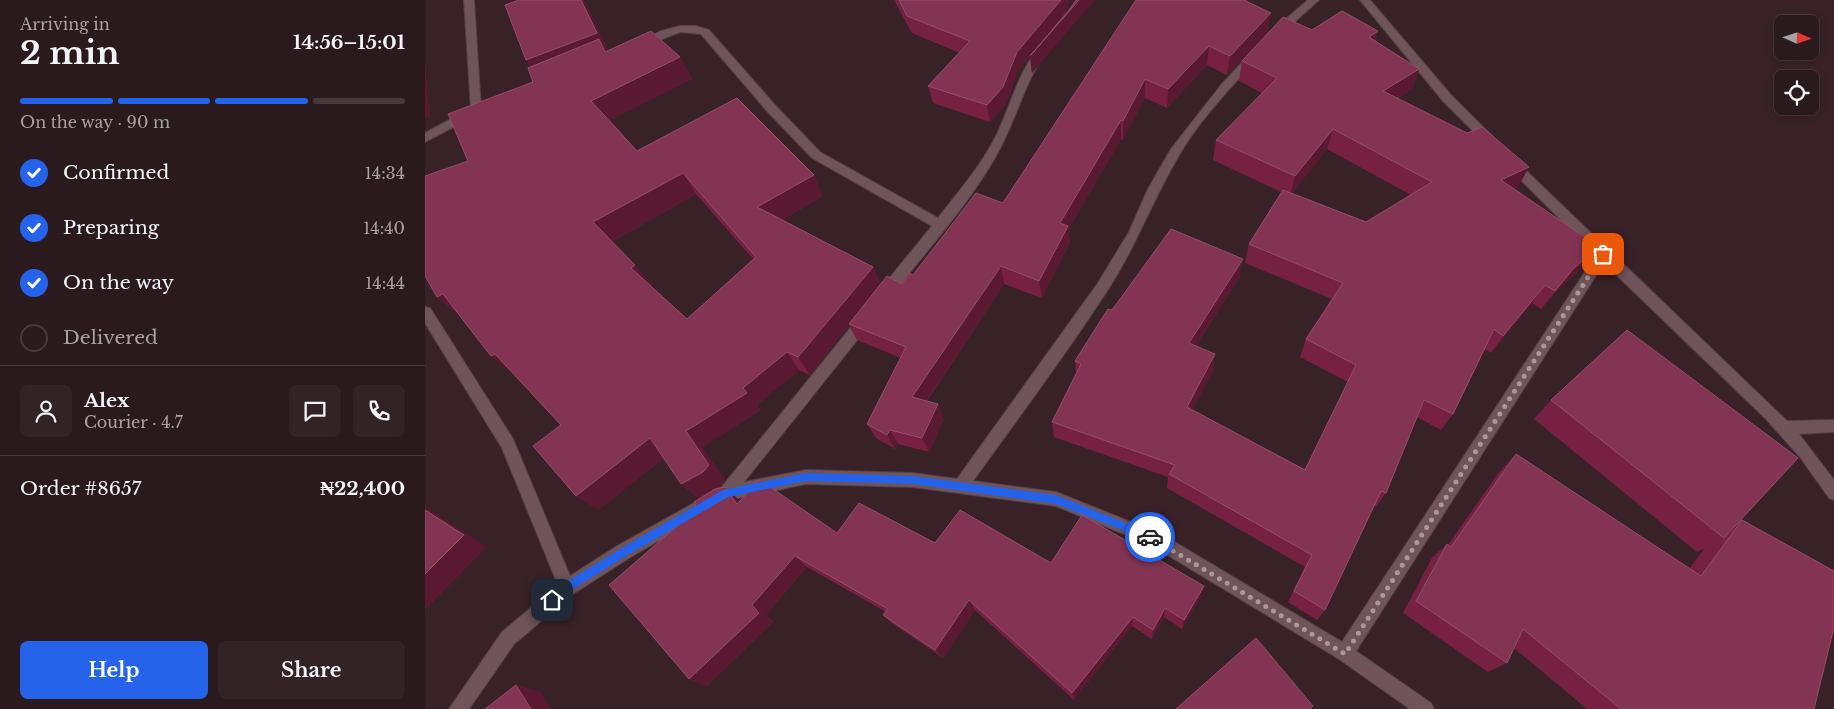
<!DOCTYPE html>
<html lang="en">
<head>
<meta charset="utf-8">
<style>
	:root { --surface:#2b1a1d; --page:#332326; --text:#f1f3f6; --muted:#a6a1a4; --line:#47383b; --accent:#2563eb }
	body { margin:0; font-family:"Libre Baskerville",serif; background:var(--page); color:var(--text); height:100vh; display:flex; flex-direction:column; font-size:19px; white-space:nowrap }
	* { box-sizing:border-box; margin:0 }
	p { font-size:16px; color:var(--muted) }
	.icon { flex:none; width:28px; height:28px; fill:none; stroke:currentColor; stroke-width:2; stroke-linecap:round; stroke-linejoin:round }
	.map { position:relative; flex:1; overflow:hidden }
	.side { display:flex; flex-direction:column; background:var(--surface); width:425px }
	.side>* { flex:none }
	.needle { width:32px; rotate:93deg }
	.fabs { position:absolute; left:1349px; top:15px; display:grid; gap:10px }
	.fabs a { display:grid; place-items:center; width:45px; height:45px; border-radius:8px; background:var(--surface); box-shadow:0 2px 8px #0003,0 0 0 1px var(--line); font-size:25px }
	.pin { position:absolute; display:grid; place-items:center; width:42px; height:42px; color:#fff; margin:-21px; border-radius:10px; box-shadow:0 2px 8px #0006 }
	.courier { position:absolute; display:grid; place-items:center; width:50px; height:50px; margin:-25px; border:4px solid #2563eb; border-radius:50%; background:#fff; color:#222; box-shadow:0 1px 6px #0007 }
	.summary em { font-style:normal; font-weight:700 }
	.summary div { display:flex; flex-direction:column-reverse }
	.summary { display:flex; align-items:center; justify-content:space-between; height:85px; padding:0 20px }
	h1 { font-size:32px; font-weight:700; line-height:38px }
	.bar { display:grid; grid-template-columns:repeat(4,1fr); gap:8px 5px; align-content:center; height:60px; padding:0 20px }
	.bar i { height:6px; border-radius:4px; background:var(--line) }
	.bar .active { background:var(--accent) }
	.bar p { grid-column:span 4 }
	.line { display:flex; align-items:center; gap:12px; padding:0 20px; border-top:1px solid var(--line) }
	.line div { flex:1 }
	.round { display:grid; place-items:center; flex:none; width:52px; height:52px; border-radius:8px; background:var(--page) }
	ol { padding:0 20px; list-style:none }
	li { display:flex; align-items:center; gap:15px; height:55px }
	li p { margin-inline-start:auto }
	li .icon { padding:5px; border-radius:50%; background:var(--accent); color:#fff; stroke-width:4 }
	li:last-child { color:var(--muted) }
	li i { width:28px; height:28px; border:2px solid var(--line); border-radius:50% }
	.primary-button { display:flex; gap:10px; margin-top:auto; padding:10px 20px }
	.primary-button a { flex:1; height:58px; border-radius:8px; background:var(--accent); color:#fff; font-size:20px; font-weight:700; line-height:58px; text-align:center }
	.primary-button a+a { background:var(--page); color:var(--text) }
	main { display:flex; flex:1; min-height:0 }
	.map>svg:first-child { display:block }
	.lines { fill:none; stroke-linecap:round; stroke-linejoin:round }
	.minor-casing { stroke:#534045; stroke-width:2 }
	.minor { fill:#6f545a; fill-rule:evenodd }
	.wall { fill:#772142; fill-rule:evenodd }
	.shaded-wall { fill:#591930 }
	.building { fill:#833452; stroke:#934e68; fill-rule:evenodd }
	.route { fill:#2563eb }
	.done { stroke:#ab989c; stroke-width:5; stroke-dasharray:0 9 }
</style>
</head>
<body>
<main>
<section class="side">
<div class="summary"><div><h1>2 min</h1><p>Arriving in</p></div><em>14:56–15:01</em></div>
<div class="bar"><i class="active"></i><i class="active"></i><i class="active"></i><i></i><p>On the way · 90 m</p></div>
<ol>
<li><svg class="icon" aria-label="check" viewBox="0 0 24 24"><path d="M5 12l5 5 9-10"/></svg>Confirmed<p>14:34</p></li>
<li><svg class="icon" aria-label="check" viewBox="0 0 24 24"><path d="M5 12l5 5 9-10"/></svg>Preparing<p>14:40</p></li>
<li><svg class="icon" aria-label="check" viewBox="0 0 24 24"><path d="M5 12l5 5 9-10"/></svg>On the way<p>14:44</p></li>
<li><i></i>Delivered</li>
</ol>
<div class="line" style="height:90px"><a class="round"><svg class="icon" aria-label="person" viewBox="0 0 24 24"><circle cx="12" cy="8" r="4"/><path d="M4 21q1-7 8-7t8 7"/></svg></a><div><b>Alex</b><p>Courier · 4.7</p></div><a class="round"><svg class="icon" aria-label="chat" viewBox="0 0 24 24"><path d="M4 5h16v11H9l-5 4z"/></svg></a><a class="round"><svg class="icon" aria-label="phone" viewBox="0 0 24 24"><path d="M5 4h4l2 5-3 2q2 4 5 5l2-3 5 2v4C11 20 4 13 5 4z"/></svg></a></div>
<div class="line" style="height:65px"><div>Order #8657</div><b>₦22,400</b></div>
<div class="primary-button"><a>Help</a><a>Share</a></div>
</section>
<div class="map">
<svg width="1409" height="709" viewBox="0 0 1409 709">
	<rect width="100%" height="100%" fill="#392227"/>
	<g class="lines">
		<defs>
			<g id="minor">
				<polygon points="39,0 49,0 56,109 51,113 46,109"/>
				<polygon points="883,0 894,0 856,34 848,34 848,30"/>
				<polygon points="935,0 945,0 1026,95 1069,138 1069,144 1061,144 1018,101"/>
				<path d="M 255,26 L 271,26 L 284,30 L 350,105 L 395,152 L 513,218 C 534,191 557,165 572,134 C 586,104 593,74 613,48 L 621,48 L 622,50 C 599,83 591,121 571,156 C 542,207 500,252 464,299 L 454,299 L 452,295 L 454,291 L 507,226 L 387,158 L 342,111 L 276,34 L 255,32 L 220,46 L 216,47 L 211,44 L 236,31 Z"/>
				<path d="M 828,54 L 833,57 L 832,59 C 805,88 772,123 753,157 C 727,201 710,249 682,291 C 640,356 593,418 548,481 L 631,492 L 738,535 L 917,642 L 1171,255 L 1083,167 L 1083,161 L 1091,161 L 1362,421 L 1409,420 L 1409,432 L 1374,434 L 1409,480 L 1409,500 L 1404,498 L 1375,457 L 1341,419 L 1179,263 L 931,651 L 1006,703 L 1009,709 L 985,709 L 914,659 L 726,545 L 631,506 L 488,487 L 381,484 L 304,500 L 204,558 L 148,594 L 89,644 L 44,709 L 24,709 L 77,632 L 133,585 L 77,448 L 0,323 L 0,307 L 5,308 L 88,439 L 145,576 L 192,546 L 296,488 L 435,316 L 445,316 L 447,320 L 445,324 L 319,482 L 381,470 L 488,473 L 532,479 L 673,283 L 704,232 L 723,189 L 746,149 L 796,85 L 824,55 Z"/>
				<polygon points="43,110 48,114 47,117 0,142 0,133"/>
			</g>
		</defs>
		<use href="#minor" class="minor-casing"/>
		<use href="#minor" class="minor"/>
	</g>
	<g class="wall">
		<polygon points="469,0 645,0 638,17 607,73 605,56 594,69 581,104 565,122 508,103 503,86 535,53 487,33"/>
		<path d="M 711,0 L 843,32 L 802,75 L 782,65 L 742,108 L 720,98 L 698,140 L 696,139 L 643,230 L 645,243 L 617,298 L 579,284 L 502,401 L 519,419 L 504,452 L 473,444 L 470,449 L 451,438 L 442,424 L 476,358 L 432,340 L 424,325 L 385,375 L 374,370 L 332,405 L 336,410 L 277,447 L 300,480 L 295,487 L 273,498 L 256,484 L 239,458 L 173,510 L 136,425 L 87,372 L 66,356 L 33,314 L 12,297 L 43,161 L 108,82 L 106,67 L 101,60 L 160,2 L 183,51 L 255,57 L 267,79 L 185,120 L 212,151 L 398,196 L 357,220 L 448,267 L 455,284 L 477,284 L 578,203 ZM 271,194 L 328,259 L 262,319 L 225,286 L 227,285 L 210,265 L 187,242 Z"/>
		<path d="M 887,30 L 953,31 L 950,41 L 994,69 L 987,89 L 973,98 L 1093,187 L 1088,189 L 1174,247 L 1159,266 L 1134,288 L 1116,309 L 1107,303 L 1066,353 L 1060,349 L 1028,414 L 1016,430 L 992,417 L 961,493 L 951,506 L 949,505 L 900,610 L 892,620 L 863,602 L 880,567 L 742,488 L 743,477 L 629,437 L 627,422 L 651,373 L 650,361 L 687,310 L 818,259 L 814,278 L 771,346 L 790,354 L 788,371 L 767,410 L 880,470 L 923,382 L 875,357 L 881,339 L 907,299 L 820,263 L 824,244 L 856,192 L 788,160 L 791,140 L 837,93 L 814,81 L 817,61 ZM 902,149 L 986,195 L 941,222 L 867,193 Z"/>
		<polygon points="1126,400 1314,522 1317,520 1389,709 1162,709 1089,648 1082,663 1063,672 978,613 1007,558 1022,544 1023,545 1075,471 1091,454 1264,569 1280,548 1272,552 1109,419"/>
		<polygon points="314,500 315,501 412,533 510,543 626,563 776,596 757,629 739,617 727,639 707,626 649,700 550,610 518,658 468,624 458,615 461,612 382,567 341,615 348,622 282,686 264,679"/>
	</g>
	<g class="shaded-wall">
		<polygon points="156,0 159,0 160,2 184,51 115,79 101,60"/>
		<polygon points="636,0 645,0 637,18 654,0 670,0 607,73 605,56 594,69 581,104 565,122 562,105 592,52"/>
		<polygon points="846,13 843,32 802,75 805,56"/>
		<polygon points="953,31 947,51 944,37"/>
		<polygon points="784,46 782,65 742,108 743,89"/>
		<polygon points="255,57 267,79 182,122 166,101"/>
		<polygon points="0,65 5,117 0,118"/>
		<polygon points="994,69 987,89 951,111 958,91"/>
		<polygon points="720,79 720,98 698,140 698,121"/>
		<polygon points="696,120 696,139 643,230 645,243 617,298 614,281 635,223"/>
		<polygon points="908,129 902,149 865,196 870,176"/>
		<polygon points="1104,167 1093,187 1065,200 1076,180"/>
		<polygon points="258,173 271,194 185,243 168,222"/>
		<polygon points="389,175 398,196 344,227 332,207"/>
		<polygon points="1174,247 1159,266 1134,288 1116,309 1148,269"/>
		<polygon points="818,259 814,278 762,360 764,343"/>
		<polygon points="210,265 227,285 222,288 206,268"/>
		<polygon points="576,266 579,284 494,412 487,397"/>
		<polygon points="448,267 456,286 424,324 424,325 385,375 373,357"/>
		<polygon points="1120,285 1107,303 1066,353 1078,336"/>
		<polygon points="18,294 36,316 12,297"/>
		<polygon points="362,352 374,370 332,405 336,410 277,447 300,480 295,487 273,498 256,484 261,431 318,388"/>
		<polygon points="70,354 89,374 66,356"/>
		<polygon points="790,354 788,371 760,423 762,407"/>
		<polygon points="513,404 519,419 504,452 497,438"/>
		<polygon points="465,430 473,444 470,449 462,435"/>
		<polygon points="225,438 244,454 173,510 151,496"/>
		<polygon points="300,487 314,500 326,516 312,504"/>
		<polygon points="0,507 62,547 0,610"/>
		<polygon points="370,556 382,567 341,615 348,622 282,686 264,679 327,605"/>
		<polygon points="779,586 776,596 757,629 759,620"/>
		<polygon points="544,600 550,610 518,658 510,650"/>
		<polygon points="740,608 739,617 727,639 728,630"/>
		<polygon points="708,617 707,626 649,700 647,693"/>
		<polygon points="91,685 115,691 126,709 106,709"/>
	</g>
	<g class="building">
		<polygon points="94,0 156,0 172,33 101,60 80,5"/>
		<polygon points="474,0 636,0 592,52 578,87 562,105 503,86 545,41 482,16"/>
		<polygon points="651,0 654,0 605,56 644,10"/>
		<polygon points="711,0 819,0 846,13 805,56 784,46 743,89 720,79 698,121 696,120 635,223 643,226 614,281 576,266 487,397 513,404 497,438 465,430 462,435 442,424 481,347 424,324 462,276 477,284 484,273 488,275 551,193 578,203"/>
		<polygon points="917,11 953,31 944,37 994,69 958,91 1042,133 1057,127 1104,167 1076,180 1174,247 1148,269 1130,291 1120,285 1078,336 1069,329 1028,414 999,400 961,493 956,491 900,610 869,591 887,555 744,474 750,465 627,422 656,364 650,361 683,309 687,310 746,229 818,259 764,343 790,354 762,407 880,470 931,365 881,339 918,283 824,244 858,190 941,222 1007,182 908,129 870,176 791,140 852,78 817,61 858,17 887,30"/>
		<path d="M 226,31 L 255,57 L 166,101 L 212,151 L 312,98 L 389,175 L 332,207 L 448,267 L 373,357 L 362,352 L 318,388 L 322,393 L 261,431 L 284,465 L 278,472 L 256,484 L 225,438 L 151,496 L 108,446 L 136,425 L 70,354 L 66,356 L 18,294 L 12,297 L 0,276 L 0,176 L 43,161 L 23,114 L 108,82 L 103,68 L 174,39 L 180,52 ZM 258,173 L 331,257 L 262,319 L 206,268 L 210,265 L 168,222 Z"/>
		<polygon points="1202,330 1373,458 1299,538 1126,400"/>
		<polygon points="1091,454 1276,576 1317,520 1409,571 1409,627 1389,709 1196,709 1098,629 1082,663 991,601 1022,544 1026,547"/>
		<polygon points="335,480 412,533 434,503 510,543 535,510 626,563 657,515 779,586 759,620 740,608 728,630 708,617 647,693 544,600 510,650 458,615 463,609 370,556 327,605 334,613 264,679 184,585 273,508 269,502 290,489 300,487 312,504"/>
		<polygon points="0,510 39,535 0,574"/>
		<polygon points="831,638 888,706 885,709 751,709"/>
		<polygon points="91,685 106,709 60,709"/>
	</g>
	<polygon class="route" points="381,473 488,476 631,495 728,534 730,537 725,541 631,504 488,484 381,481 303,497 201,556 145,591 131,604 124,604 124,597 138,584 195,549 298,490"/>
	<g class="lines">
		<polyline class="done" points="725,537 920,654 1178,254"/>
	</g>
</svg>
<div class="fabs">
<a><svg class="needle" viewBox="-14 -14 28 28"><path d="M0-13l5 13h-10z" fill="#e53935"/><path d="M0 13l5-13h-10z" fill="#a6a1a4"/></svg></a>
<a><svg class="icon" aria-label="locate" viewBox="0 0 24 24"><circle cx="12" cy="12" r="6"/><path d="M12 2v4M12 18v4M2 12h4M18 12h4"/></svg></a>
</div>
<div class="pin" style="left:1178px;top:254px;background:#ea580c"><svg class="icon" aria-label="bag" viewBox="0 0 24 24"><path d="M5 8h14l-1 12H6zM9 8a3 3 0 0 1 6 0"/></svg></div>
<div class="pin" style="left:127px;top:600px;background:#1f2937"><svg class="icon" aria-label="home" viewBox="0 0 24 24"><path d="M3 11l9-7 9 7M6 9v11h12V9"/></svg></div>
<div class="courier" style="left:725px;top:537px"><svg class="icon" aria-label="car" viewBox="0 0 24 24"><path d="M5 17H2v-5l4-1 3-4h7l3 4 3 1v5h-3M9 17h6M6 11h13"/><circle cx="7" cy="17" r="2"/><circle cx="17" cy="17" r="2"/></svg></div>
</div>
</main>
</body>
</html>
